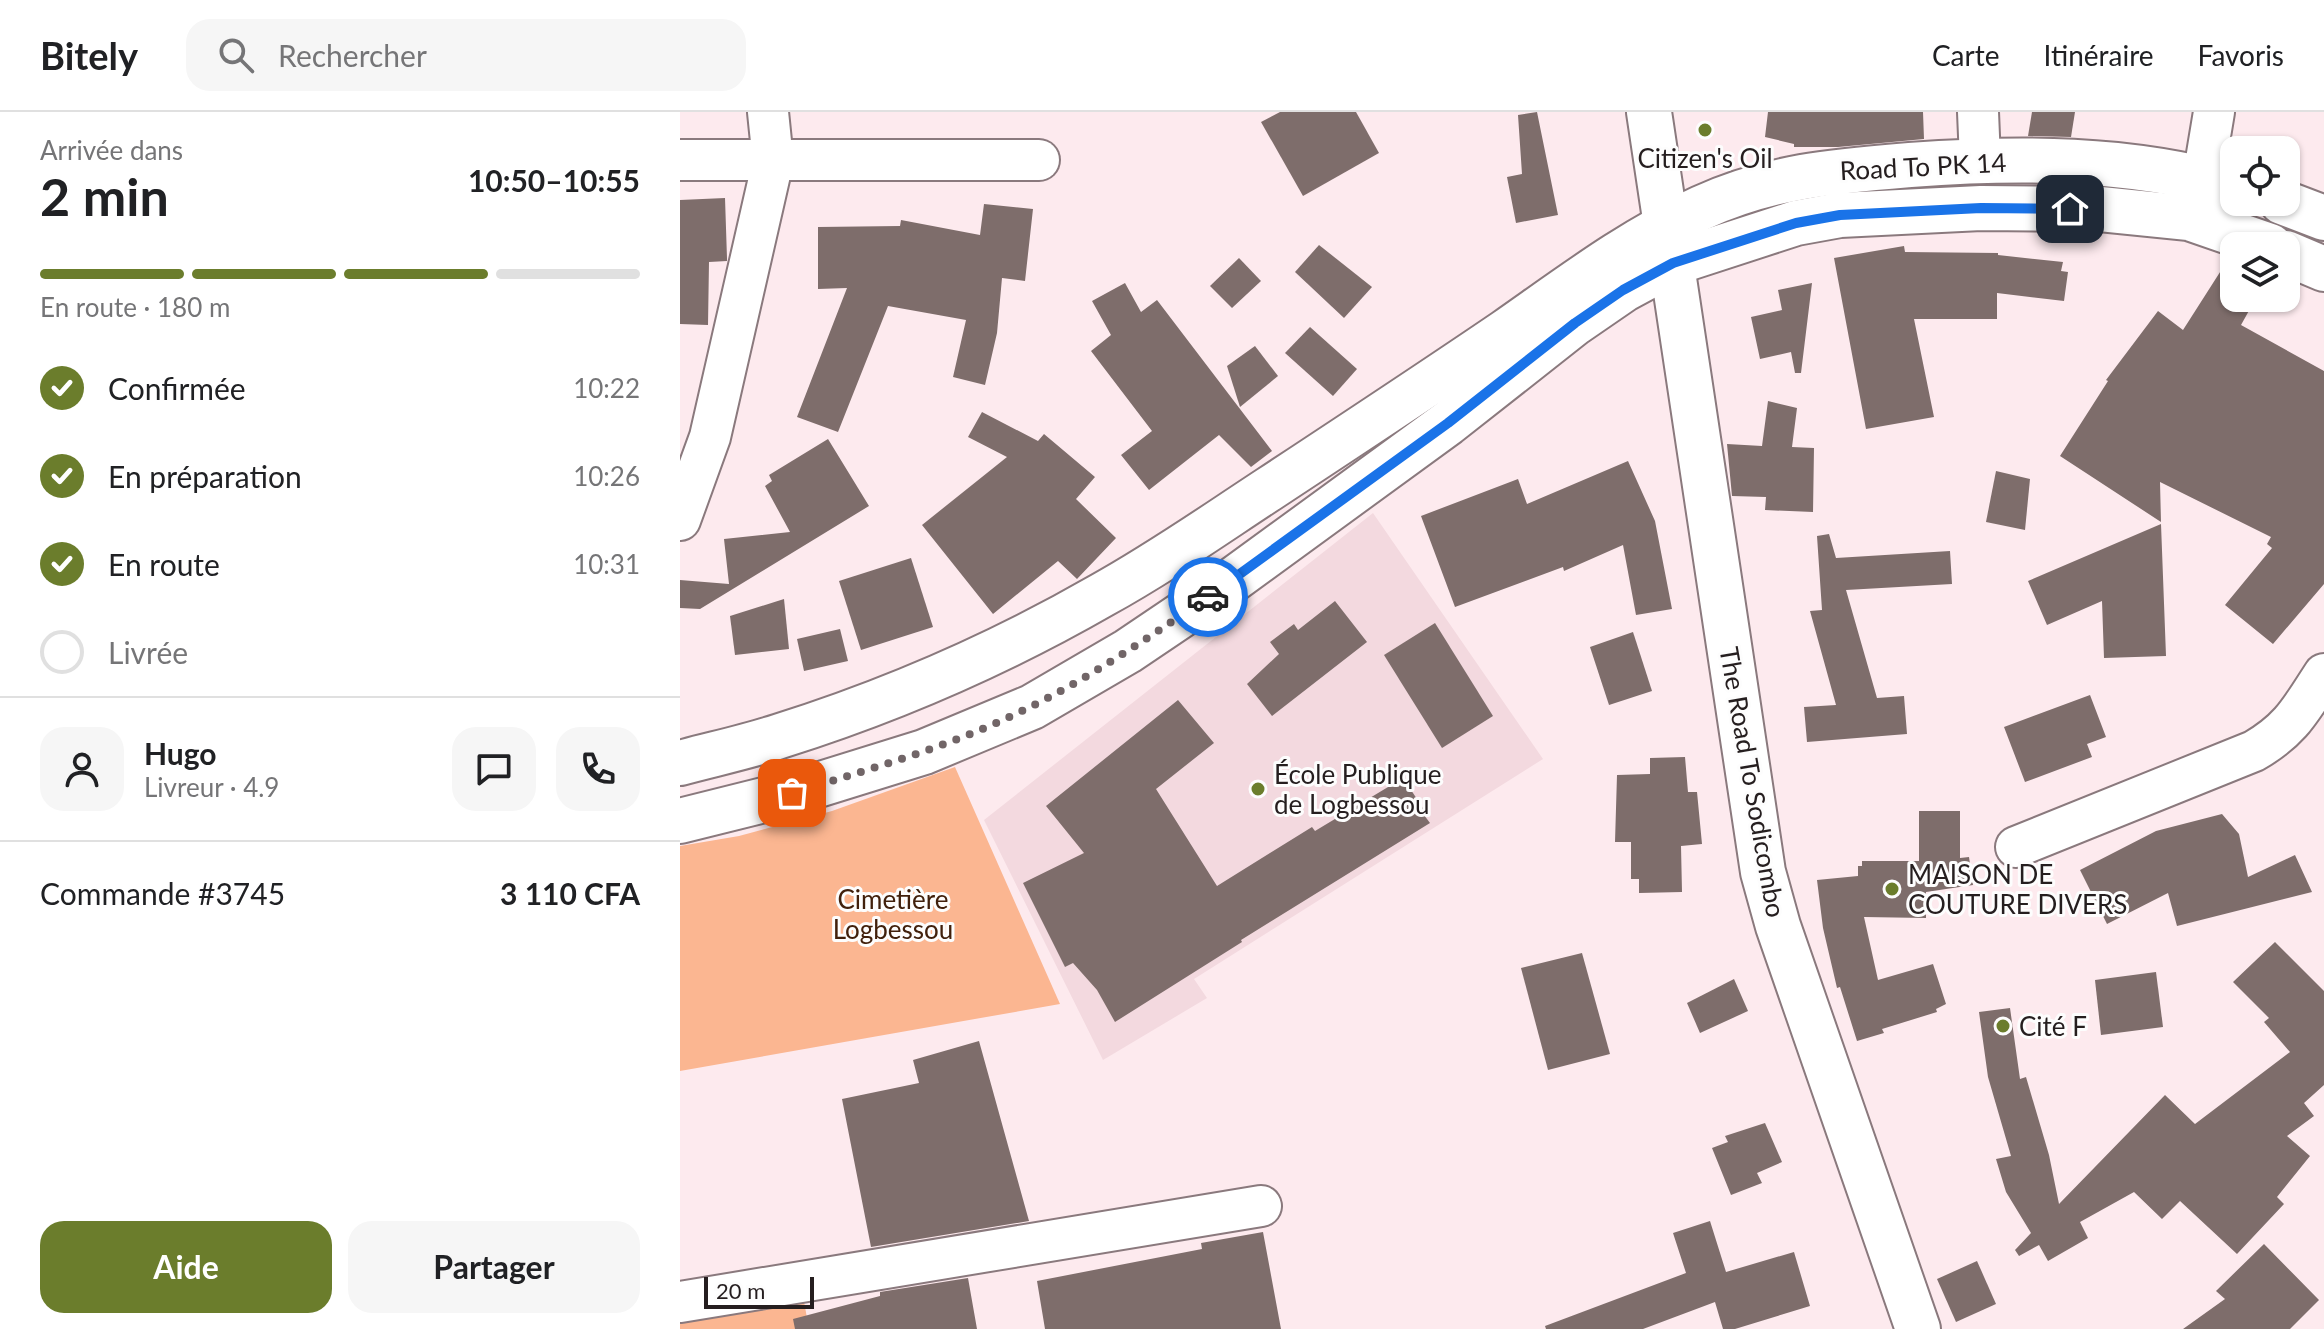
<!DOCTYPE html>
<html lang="fr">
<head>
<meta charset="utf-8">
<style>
	:root { --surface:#fff; --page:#f6f6f6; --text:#202124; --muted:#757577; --line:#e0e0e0; --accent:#6b7d2c }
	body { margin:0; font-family:Lato,sans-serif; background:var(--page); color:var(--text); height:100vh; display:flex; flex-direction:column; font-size:30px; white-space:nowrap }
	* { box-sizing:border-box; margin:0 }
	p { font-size:26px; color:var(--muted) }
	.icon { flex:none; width:44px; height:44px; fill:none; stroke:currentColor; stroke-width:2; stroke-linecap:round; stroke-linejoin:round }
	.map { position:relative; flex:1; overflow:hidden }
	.sheet { display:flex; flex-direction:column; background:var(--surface); width:680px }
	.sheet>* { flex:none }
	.controls { position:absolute; left:1540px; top:24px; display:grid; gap:16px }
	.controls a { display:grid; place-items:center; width:80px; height:80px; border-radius:16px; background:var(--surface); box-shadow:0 2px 6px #0004; font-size:40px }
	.scale { position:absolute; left:24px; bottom:20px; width:110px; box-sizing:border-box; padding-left:8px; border:4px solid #251e1f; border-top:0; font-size:22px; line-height:28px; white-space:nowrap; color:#251e1f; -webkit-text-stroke:6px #fdfdfd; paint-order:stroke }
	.pin { position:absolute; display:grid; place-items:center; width:68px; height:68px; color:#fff; margin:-34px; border-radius:16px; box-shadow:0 4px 12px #0006 }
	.courier { position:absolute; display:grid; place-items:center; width:80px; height:80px; margin:-40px; border:6px solid #1a73e8; border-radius:50%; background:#fff; color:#222; box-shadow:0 2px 10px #0007 }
	.headline em { font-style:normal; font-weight:700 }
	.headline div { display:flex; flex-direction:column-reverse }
	.headline { display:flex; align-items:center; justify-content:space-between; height:136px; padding:0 40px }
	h1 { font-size:52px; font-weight:700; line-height:60px }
	.bar { display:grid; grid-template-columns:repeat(4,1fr); gap:12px 8px; align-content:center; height:96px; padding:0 40px }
	.bar i { height:10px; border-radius:6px; background:var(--line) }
	.bar .on { background:var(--accent) }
	.bar p { grid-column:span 4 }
	.line { display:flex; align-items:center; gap:20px; padding:0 40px; border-top:2px solid var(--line) }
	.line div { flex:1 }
	.round { display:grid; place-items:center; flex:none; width:84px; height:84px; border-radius:24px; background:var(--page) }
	ol { padding:0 40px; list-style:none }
	li { display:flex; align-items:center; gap:24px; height:88px }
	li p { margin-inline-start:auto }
	li .icon { padding:8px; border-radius:50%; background:var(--accent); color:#fff; stroke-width:4 }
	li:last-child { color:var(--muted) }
	li i { width:44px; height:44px; border:4px solid var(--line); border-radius:50% }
	.button { display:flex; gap:16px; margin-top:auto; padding:16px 40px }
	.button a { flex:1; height:92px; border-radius:24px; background:var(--accent); color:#fff; font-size:32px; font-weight:700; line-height:92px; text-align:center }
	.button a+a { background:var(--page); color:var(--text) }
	header { display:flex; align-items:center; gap:48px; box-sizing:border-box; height:112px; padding:0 40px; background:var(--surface); border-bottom:2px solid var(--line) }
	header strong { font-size:38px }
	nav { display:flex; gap:44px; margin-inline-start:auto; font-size:28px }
	.search { width:560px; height:72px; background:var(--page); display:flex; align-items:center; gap:20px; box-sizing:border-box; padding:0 28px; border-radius:24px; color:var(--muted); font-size:30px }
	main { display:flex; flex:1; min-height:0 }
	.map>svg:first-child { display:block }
	.built { fill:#f3d9df }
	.green { fill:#fbb691 }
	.building { fill:#7e6d6b }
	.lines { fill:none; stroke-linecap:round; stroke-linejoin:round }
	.minor-casing { stroke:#8a797d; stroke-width:44 }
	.secondary-casing { stroke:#8a797d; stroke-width:48 }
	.minor { stroke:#fff; stroke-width:40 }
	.secondary { stroke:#fff; stroke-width:44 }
	.done { stroke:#716567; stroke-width:8; stroke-dasharray:0 14.4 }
	.route { stroke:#1a73e8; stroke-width:10 }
	.poi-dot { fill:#6b7d2c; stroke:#fdfdfd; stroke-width:3 }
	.labels { text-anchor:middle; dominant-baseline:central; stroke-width:6; stroke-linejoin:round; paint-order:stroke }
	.poi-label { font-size:26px; fill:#251e1f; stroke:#fdfdfd; text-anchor:start }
	.street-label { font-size:26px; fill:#251e1f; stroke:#fdfdfd }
	.park-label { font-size:26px; fill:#41200c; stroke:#fdfdfd }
</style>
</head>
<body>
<header>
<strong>Bitely</strong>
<div class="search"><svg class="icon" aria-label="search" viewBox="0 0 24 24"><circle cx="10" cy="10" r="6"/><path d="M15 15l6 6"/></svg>Rechercher</div>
<nav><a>Carte</a><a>Itinéraire</a><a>Favoris</a></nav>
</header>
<main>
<section class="sheet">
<div class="headline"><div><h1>2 min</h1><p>Arrivée dans</p></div><em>10:50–10:55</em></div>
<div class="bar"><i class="on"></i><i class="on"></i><i class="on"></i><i></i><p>En route · 180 m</p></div>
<ol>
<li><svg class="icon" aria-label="check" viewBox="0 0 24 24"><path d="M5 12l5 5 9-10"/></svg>Confirmée<p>10:22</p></li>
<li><svg class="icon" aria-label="check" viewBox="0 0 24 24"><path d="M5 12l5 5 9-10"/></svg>En préparation<p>10:26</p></li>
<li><svg class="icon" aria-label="check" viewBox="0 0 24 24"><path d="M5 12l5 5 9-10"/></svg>En route<p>10:31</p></li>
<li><i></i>Livrée</li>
</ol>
<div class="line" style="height:144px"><a class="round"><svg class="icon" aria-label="person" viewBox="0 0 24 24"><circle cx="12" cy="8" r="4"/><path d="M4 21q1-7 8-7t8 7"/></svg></a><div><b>Hugo</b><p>Livreur · 4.9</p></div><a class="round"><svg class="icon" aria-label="chat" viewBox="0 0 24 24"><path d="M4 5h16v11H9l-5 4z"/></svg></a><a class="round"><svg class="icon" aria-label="phone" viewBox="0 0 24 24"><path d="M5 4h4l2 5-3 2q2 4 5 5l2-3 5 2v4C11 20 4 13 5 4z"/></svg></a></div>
<div class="line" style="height:104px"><div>Commande #3745</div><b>3 110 CFA</b></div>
<div class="button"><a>Aide</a><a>Partager</a></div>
</section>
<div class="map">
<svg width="1644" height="1217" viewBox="0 0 1644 1217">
	<rect width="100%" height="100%" fill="#fdeaee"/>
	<polygon class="built" points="693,401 863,647 514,867 527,886 423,948 304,708"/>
	<g class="green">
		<polygon points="275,655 380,892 0,959 0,734 59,724 152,699"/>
		<polygon points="119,1162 129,1217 0,1217 0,1182"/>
	</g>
	<g class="building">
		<polygon points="600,0 676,0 699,41 623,84 581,10"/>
		<polygon points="857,0 878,103 836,111 827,65 842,62 838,3"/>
		<polygon points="1088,0 1243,0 1244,27 1158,35 1114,35 1114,32 1085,25"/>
		<polygon points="1352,0 1395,0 1391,25 1348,24"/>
		<polygon points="45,86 47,146 47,149 29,150 28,213 0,212 0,88"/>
		<polygon points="304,92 353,97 345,169 322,166 317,221 305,273 273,265 286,208 208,194 158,320 117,305 167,176 138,177 138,115 220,114 221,108 300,123"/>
		<polygon points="639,133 692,175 664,206 615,160"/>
		<polygon points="1224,134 1225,140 1318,141 1318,143 1383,150 1381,159 1388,160 1384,189 1317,181 1317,207 1234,207 1254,305 1186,317 1154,146"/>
		<polygon points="559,146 581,169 552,196 530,174"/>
		<polygon points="1549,146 1554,148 1554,186 1576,186 1561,213 1644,259 1644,472 1593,532 1545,493 1592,436 1587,432 1591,425 1480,370 1481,410 1380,344 1428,269 1426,268 1478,199 1503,218"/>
		<polygon points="445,171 461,200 477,188 592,339 571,355 539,323 469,378 441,343 472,319 411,239 431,223 412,189"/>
		<polygon points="1132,171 1121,261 1115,261 1111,240 1080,247 1071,205 1102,198 1098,178"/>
		<polygon points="630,215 677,257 653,284 605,241"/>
		<polygon points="575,234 598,264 560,295 547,254"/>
		<polygon points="1088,289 1117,296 1112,335 1134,336 1133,400 1085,398 1086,385 1052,384 1047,332 1082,334"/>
		<polygon points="302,300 358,329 364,322 415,365 396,387 436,426 397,467 378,449 313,502 242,413 327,345 288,325"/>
		<polygon points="148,327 189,394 20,497 0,496 0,468 49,472 44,427 110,420 85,374 92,369 89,363"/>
		<polygon points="948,349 975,409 992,497 956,503 943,433 884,459 883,455 775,495 741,404 838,367 847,392"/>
		<polygon points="1316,359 1350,367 1345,418 1306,410"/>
		<polygon points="1481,412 1486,544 1424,546 1422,489 1367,513 1348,469"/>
		<polygon points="1149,422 1156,446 1270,439 1272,472 1166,478 1197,586 1224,584 1227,622 1127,630 1124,595 1156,593 1130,499 1142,498 1137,424"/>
		<polygon points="231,446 253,515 181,538 159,469"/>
		<polygon points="104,487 109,537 55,543 50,504"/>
		<polygon points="655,489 687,530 592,604 567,572 599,542 590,530 614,512 618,518"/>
		<polygon points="755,511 813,604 762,636 704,543"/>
		<polygon points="160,517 168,549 124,559 117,527"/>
		<polygon points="953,520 972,579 929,593 910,535"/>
		<polygon points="1410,583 1426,625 1407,632 1412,645 1345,670 1324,615"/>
		<polygon points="498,588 534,631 476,677 537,774 632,715 635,719 723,666 747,702 744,703 750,711 561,828 562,830 435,910 417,878 393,851 385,855 343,771 404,741 366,694"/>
		<polygon points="1005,645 1008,680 1017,680 1022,732 1001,734 1002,780 959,781 959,767 951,767 951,730 935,730 937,663 970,662 970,646"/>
		<polygon points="1239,699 1280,699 1280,746 1289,745 1293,773 1246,780 1246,806 1184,805 1198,868 1253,852 1266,892 1256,897 1257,900 1202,917 1204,921 1177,929 1160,875 1157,876 1143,816 1137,768 1178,764 1178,754 1182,754 1182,749 1239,749"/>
		<polygon points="1542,702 1559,722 1568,765 1615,743 1632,780 1497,814 1488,781 1427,812 1400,758 1476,719"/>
		<polygon points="1595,830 1644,879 1644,973 1624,991 1634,1004 1607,1024 1630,1044 1597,1085 1604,1092 1557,1142 1500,1089 1482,1107 1454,1080 1400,1110 1408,1126 1368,1149 1359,1133 1339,1144 1335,1138 1351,1121 1326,1080 1316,1047 1331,1044 1308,965 1299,900 1330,896 1340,967 1346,965 1369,1043 1379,1092 1485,983 1515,1012 1610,940 1584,910 1589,906 1553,870"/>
		<polygon points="902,841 930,942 868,958 841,856"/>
		<polygon points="1476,860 1483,915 1421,923 1415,868"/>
		<polygon points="1054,867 1068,899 1020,921 1007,891"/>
		<polygon points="299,929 349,1109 191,1135 162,987 239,971 233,948"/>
		<polygon points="1085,1011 1102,1050 1077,1061 1082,1071 1051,1083 1032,1036 1048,1030 1045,1024"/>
		<polygon points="1030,1109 1046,1160 1114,1140 1130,1194 1055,1217 1043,1217 1035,1190 963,1217 866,1217 865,1214 1006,1161 993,1121"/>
		<polygon points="583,1120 601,1217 365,1217 357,1169 522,1137 521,1131"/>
		<polygon points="1584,1132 1639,1188 1610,1217 1503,1217 1545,1187 1536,1179"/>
		<polygon points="1297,1149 1316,1192 1276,1210 1257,1167"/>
		<polygon points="288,1166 297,1217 115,1217 113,1207 200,1184 200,1180"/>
	</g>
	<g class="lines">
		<defs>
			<g id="minor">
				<polyline points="1298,0 1300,48"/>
				<polyline points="0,48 359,48"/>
				<polyline points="1523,66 1534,0"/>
				<polyline points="0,408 30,325 93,49 88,0"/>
				<path d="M 1336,735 L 1574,639 C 1612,617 1621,597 1644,562"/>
				<polyline points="0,1190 581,1094"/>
			</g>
			<g id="secondary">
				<polyline points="969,0 1083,760 1098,814 1238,1217"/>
				<polyline points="1602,90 1644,106"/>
				<polyline points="1606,141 1644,157"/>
				<path d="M 0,651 C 33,642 67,635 100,624 C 211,589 321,541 422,483 C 480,451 534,413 589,377 C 668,325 747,273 825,220 C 888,176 951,128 1021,96 C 1090,64 1156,59 1230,53 C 1339,45 1448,45 1554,75"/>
				<polyline points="0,709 112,681 244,640 352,595 448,539 543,475 768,311 895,211 943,178 993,151 1116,111 1160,103 1301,96 1420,97 1509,106 1590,134"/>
			</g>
		</defs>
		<use href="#minor" class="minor-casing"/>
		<use href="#secondary" class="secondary-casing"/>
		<use href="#minor" class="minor"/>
		<use href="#secondary" class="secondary"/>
	</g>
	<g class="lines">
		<path class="done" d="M 112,681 C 193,656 276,633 352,594 C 414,563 471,524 528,485"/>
		<polyline class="route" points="528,485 768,311 895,211 943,178 993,151 1116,111 1160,103 1301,96 1390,97"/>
	</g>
	<g class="poi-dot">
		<circle cx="1025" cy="18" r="8"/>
		<circle cx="578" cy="677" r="8"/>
		<circle cx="1212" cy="777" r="8"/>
		<circle cx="1323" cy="914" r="8"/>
	</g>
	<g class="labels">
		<g class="poi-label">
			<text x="1025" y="46" text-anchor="middle">Citizen's Oil</text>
			<text x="594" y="662">École Publique<tspan x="594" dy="30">de Logbessou</tspan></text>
			<text x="1228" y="762">MAISON DE<tspan x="1228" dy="30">COUTURE DIVERS</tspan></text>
			<text x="1339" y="914">Cité F</text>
		</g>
		<g class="street-label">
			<text transform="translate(1243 54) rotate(-3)">Road To PK 14</text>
			<text transform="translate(1073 670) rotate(80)">The Road To Sodicombo</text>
		</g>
		<g class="park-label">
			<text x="213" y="787">Cimetière<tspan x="213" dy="30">Logbessou</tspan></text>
		</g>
	</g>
</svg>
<div class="controls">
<a><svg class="icon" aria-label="locate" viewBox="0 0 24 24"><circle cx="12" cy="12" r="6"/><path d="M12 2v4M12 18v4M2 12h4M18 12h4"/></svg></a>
<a><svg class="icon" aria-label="layers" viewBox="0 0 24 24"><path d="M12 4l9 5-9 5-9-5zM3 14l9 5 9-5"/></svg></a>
</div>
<div class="scale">20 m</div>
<div class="pin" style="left:112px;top:681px;background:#ea580c"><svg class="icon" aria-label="bag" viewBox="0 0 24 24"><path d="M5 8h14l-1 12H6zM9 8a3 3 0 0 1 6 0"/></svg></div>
<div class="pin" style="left:1390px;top:97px;background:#1f2937"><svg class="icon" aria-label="home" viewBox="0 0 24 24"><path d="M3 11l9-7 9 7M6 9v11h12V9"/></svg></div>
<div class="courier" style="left:528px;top:485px"><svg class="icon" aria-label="car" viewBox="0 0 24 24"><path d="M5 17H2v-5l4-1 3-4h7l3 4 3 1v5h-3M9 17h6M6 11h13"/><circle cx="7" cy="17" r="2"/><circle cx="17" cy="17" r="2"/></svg></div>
</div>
</main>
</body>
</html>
